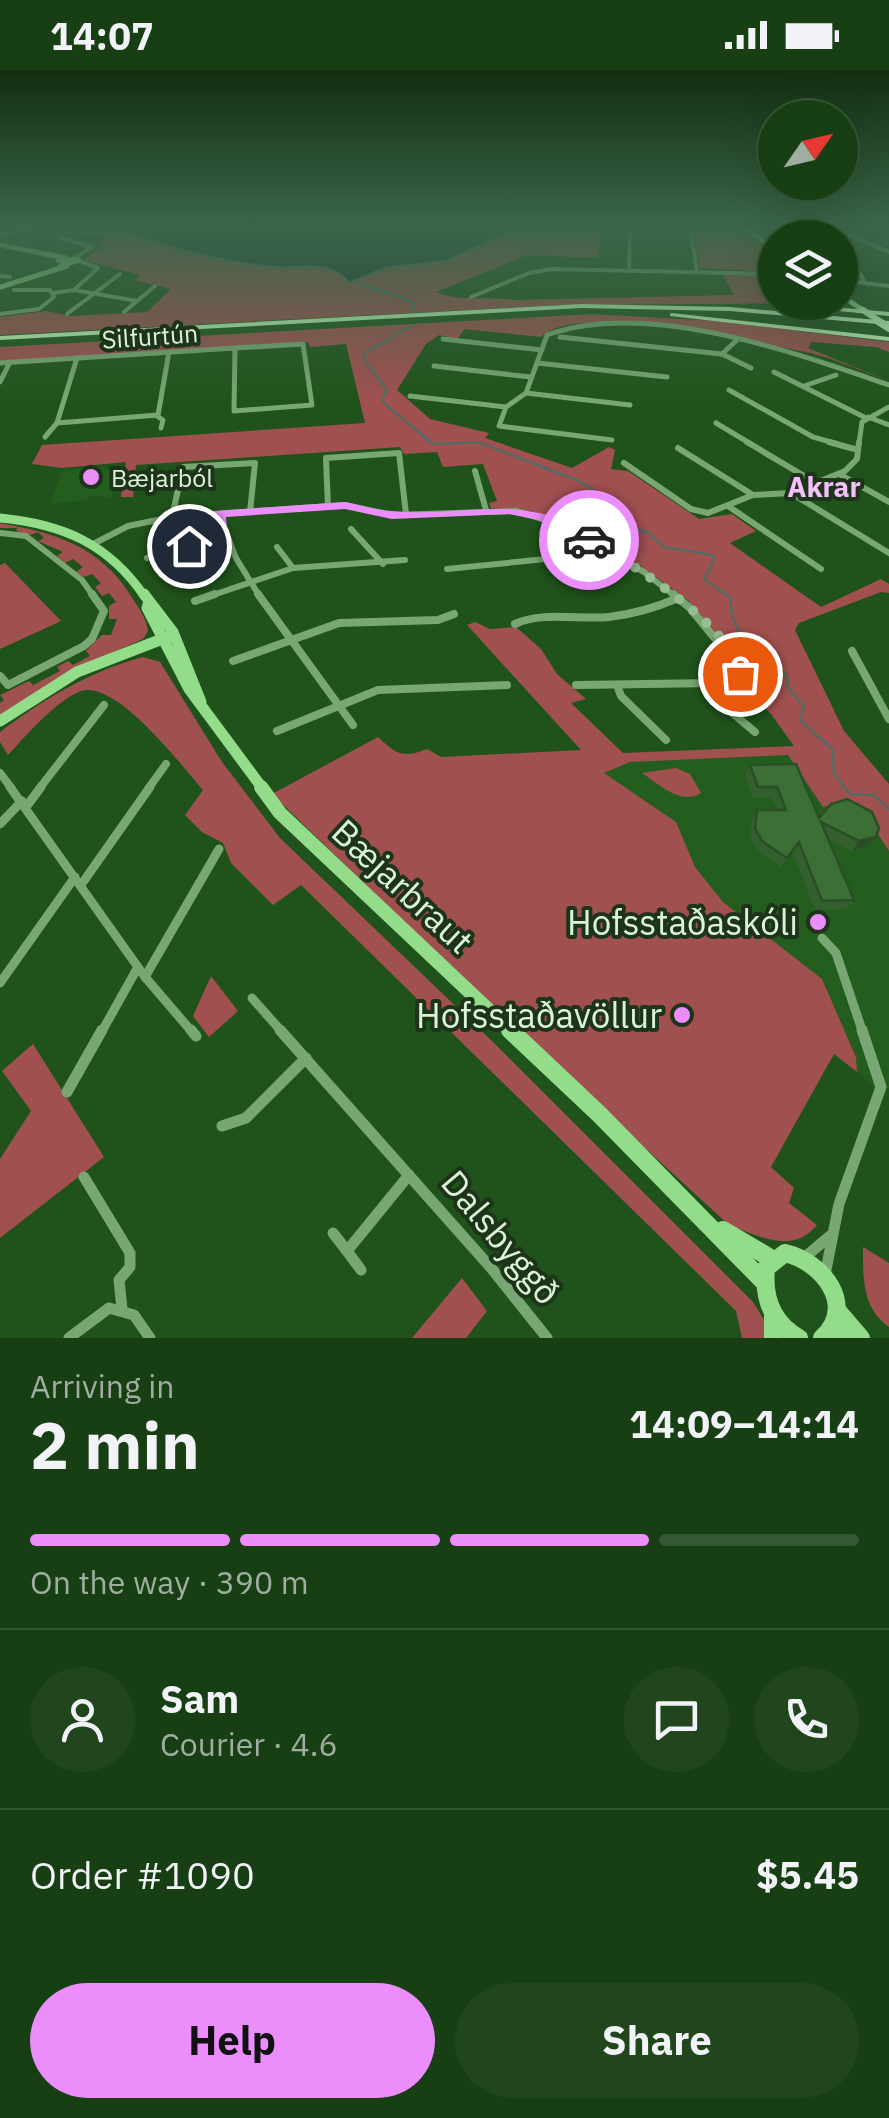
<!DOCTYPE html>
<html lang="en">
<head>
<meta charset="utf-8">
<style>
	:root { --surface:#183e14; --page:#21451d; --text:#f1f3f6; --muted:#9faea0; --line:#365734; --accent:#eb8dfb }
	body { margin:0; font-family:"IBM Plex Sans",sans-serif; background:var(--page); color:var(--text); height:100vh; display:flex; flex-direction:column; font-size:38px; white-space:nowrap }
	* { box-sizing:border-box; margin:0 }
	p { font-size:32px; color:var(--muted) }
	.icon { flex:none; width:55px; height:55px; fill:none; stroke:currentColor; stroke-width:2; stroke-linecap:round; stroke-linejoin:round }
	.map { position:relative; height:1268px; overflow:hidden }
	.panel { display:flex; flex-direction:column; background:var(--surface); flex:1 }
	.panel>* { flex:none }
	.needle { width:65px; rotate:56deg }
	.buttons { position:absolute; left:758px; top:30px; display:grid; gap:20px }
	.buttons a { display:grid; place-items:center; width:100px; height:100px; border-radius:50%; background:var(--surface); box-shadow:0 10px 40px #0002,0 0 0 2px var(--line); font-size:50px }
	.pin { position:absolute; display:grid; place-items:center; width:85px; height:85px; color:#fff; margin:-42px; border:5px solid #fff; border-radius:50%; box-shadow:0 2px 10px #0007 }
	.courier { position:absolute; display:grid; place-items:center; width:100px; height:100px; margin:-50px; border:8px solid #eb8dfb; border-radius:50%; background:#fff; color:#222; box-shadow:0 2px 12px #0007 }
	.summary em { font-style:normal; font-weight:700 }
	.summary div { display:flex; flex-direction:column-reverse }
	.summary { display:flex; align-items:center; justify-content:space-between; height:170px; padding:0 30px }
	h1 { font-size:65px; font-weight:700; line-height:75px }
	.bar { display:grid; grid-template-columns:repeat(4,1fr); gap:15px 10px; align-content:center; height:120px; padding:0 30px }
	.bar i { height:12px; border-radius:8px; background:var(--line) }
	.bar .current { background:var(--accent) }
	.bar p { grid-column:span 4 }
	.line { display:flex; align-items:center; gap:25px; padding:0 30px; border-top:2px solid var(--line) }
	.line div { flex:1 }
	.round { display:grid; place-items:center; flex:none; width:105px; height:105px; border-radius:52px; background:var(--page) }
	.primary-button { display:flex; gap:20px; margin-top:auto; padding:20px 30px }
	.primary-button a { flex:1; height:115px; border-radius:60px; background:var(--accent); color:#111; font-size:40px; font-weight:700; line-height:115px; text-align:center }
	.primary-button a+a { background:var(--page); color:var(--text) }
	.status { display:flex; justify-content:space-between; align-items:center; height:70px; padding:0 50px; background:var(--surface); direction:ltr }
	.status svg { height:28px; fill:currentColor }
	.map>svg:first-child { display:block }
	.built { fill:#245e1e }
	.green { fill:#a15050 }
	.water { fill:#1a3032; stroke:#536b63; stroke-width:2.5 }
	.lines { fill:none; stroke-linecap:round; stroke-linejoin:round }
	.stream { stroke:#536b63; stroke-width:2.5 }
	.street-far5 { stroke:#79a773; stroke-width:4 }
	.street-far4 { stroke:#79a773; stroke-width:5 }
	.street-far3 { stroke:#79a773; stroke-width:6 }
	.street-far2 { stroke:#79a773; stroke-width:8 }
	.street-far1 { stroke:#79a773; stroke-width:9 }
	.street { stroke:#79a773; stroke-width:11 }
	.secondary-far4 { stroke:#93dd8a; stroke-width:5 }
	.secondary-far3 { stroke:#93dd8a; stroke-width:9 }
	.secondary-far2 { stroke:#93dd8a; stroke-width:11 }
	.secondary-far1 { stroke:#93dd8a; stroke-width:14 }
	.secondary { stroke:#93dd8a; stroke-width:18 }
	.primary { fill:#c4fcbd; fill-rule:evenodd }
	.primary-bridge-far1 { stroke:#c4fcbd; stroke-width:6 }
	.primary-bridge { stroke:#c4fcbd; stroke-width:8 }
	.wall { fill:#345f2e }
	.shaded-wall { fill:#2a4e26 }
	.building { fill:#3c6f36; stroke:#2a4e26; stroke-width:2.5 }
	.route { fill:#eb8dfb }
	.done { stroke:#98bc94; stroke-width:10; stroke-dasharray:0 18 }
	.poi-dot { fill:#eb8dfb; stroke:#1d331a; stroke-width:4 }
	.labels { text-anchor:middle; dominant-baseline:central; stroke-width:8; stroke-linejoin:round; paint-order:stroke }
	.far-street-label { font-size:25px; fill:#d9f5d5; stroke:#1d331a }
	.far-poi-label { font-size:25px; fill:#d9f5d5; stroke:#1d331a; text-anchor:start }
	.far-neighbourhood-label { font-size:28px; font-weight:bold; fill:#f5c0fd; stroke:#1d331a }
	.near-street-label { font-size:35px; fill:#d9f5d5; stroke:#1d331a }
	.near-poi-label { font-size:35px; fill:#d9f5d5; stroke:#1d331a; text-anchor:end }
</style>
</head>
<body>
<div class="status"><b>14:07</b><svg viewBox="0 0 49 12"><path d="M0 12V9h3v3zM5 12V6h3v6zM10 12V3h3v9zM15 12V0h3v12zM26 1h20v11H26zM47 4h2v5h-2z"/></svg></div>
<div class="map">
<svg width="889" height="1268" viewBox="0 0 889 1268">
	<rect width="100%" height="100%" fill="#20531b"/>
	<g class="built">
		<polygon points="106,397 106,400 124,399 119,420 113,420 112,427 88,426 87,430 51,433 62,400"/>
		<polygon points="788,685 823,736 840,733 872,755 889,781 889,1018 874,1018 857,1002 856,986 822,909 723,832 695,797 675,752 603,703 630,692"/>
	</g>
	<g class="green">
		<path d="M 65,156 L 601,157 L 598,188 L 527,185 L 436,222 C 462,232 486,226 513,230 L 734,225 L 722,203 L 775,206 L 775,232 L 830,233 L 559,235 L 0,265 L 0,247 L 47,241 L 69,246 L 147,242 L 171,219 L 135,210 L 140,205 L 83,190 L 103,176 L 98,174 L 109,169 L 94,164 L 67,166 L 82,160 Z"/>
		<polygon points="692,156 736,156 775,186 775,202 700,198"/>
		<path d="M 591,244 L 718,251 L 889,272 L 889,282 L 876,277 L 812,272 L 808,278 L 889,311 C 861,301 830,286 800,281 C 752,272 575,231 541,267 L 464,259 L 458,269 L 439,265 L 426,274 L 397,320 L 430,349 L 489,363 L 485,368 L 572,398 L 609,377 L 615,380 L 611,399 L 628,401 L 699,449 L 732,444 L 756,461 L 730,473 L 821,537 L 881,509 L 889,514 L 889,523 L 881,522 L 799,553 L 795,560 L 844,661 L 889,714 L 889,781 L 872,755 L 840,733 L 823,737 L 788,685 L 630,692 L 604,703 L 676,752 L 695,797 L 723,832 L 822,909 L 856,987 L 857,1002 L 834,984 L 771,1097 L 794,1118 L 789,1133 L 817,1155 C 793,1185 758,1166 729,1155 L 501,946 L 272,724 L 378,667 C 396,684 403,689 427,679 L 441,687 L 581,680 L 467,555 L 475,552 L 490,559 L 516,557 L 541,579 L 557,604 L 586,629 L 571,633 L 623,683 L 794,676 L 771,644 L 749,622 L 755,610 L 689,531 L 631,489 L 560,452 L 530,441 L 491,438 L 489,433 L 497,431 L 483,394 L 443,397 L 437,382 L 404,384 L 400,377 L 136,395 L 133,427 L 121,427 L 126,392 L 62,398 L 32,394 L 42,375 L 365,353 L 346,274 L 310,277 L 308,272 L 0,292 L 0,277 Z"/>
		<path d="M 0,453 C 55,463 100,476 131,526 C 138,537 146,547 148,561 L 143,569 L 64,604 L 0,646 L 0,633 L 4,630 L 0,625 L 29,611 L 33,615 L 60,601 L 57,597 L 68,591 L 73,595 L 90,586 L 86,581 L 102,565 L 111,565 L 117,549 L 109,549 L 109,536 L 116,532 L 109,523 L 102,526 L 95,517 L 101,513 L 92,504 L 84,507 L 76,502 L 83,497 L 73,489 L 65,493 L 57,486 L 63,482 L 38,471 L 44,468 L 38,462 L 31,465 L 16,461 L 17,458 L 0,458 Z"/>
		<polygon points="5,493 61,551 0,579 0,495"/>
		<path d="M 143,587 L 160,592 L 222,692 L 280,768 L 492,971 L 753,1232 L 766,1253 L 767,1268 L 742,1268 L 736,1241 L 301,815 L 273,835 L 231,793 L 223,773 L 202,762 L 185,745 L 203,720 C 181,695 122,617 86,620 C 62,623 24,668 8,685 L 0,672 L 0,662 C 44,629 90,601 143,587 Z"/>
		<path d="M 676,698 L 690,704 L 701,723 C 681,736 659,714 642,703 Z"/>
		<polygon points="211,906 238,941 209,967 193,946"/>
		<polygon points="33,974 104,1087 0,1168 0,1089 31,1041 2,1001"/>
		<path d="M 863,1177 L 889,1193 L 889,1257 C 862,1238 863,1208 863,1177 Z"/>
		<polygon points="462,1208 487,1241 466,1268 412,1268"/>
	</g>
	<path class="water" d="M 101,156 L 519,156 L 520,158 L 446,191 L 385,198 L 349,213 C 328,188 304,200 273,197 C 214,192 158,173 101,156 Z"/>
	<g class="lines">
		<g class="stream">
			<polyline points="355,212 412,232 415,234 410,242"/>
			<path d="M 413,255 L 366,282 L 364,290 L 387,320 L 382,330 L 387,336 L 433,374 L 478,372 L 579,411 L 622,438 L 622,445 L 604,450 L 649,463 L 664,477 L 712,485 L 714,489 L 705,510 L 731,528 C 728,565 759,586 787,605 L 788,617 L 804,637 L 800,650 L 833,680 L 834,704 L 850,724 L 874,725 L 889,739"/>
		</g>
		<g class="street-far5">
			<polyline points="690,156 697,201"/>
			<polygon points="20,159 28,160 16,161"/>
			<polyline points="28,160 44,156"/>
			<polyline points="842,162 889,182"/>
			<polyline points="0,164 17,162"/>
			<polyline points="788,165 791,168"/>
			<polyline points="61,168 92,177 74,188"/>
			<polyline points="840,192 859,202 865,213"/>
			<polyline points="629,200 630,156"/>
			<polyline points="0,206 10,207"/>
			<polyline points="840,210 889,216"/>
			<polyline points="74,220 137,231"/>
			<polyline points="54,223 74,220 98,198 79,191"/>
			<polyline points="471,227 529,203 552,199 775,204"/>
			<polyline points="124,242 155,216"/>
			<polyline points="0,244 39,239 54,227 50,220 14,220"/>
			<polyline points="67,244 120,204"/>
			<polyline points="601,253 626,253"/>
		</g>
		<g class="street-far4">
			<polyline points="560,267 722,284 738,269"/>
			<polyline points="443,269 542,280"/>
			<polygon points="303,274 312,335 234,341 235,278"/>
			<polyline points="722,284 751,298"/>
			<polyline points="77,288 57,353 158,345 169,282"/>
			<polyline points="0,293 235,278"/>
			<polyline points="537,293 667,307"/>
			<polyline points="434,296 531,307"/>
			<polyline points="774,302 866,348"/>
			<polyline points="0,312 10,292"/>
			<polyline points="804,316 836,305"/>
			<polyline points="729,320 813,367 838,374"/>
			<polyline points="526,323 630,335"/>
			<polyline points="410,326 506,337"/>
			<polyline points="157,346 163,350 161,358"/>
			<polyline points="868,347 889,355"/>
			<polyline points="716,353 751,374"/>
			<polyline points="45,367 57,353"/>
			<path d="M 612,370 L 499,356 L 506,337 L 526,323 L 547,265 C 647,229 792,282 889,315"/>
			<polyline points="859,374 862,352 889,337"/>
		</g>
		<g class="street-far3">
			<polyline points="747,372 816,413"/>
			<polyline points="829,372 858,380"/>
			<polyline points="678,378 753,425"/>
			<polyline points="624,393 691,439 708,443 753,425 791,423 845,401 857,389 859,372"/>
			<polyline points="475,401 486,440"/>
			<polyline points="839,404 889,432"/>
			<polyline points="791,423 889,483"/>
			<polyline points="728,436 821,499"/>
			<polyline points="328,437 326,388 399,383 406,444"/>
			<polyline points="219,444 236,488 260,527"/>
			<polyline points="172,447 183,397 255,393 250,442"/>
			<polyline points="351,459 383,494"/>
			<polyline points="0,463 26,466 82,510 94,527"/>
			<polyline points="95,473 128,456 172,447 345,435 392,445 517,441 557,454 644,502 676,527"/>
			<polyline points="277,477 293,498"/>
			<polyline points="147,488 224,468"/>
			<polyline points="447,499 556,488 590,470"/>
			<polyline points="207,527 293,498 405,490"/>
		</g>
		<g class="street-far2">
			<polyline points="258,524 353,655"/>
			<polyline points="195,531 215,524"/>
			<path d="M 515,554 C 543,541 579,550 609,547 C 634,544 655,538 678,528"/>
			<polyline points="852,581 889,649"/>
			<polyline points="233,591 339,553 438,550 454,544"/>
			<polyline points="0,606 8,615 84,576 92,569 104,541 92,524"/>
			<polyline points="704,613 706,621 755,662"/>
			<polyline points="576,615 717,613 737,609 740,599 690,538 673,524"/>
			<polyline points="617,615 621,626 666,670"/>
			<polyline points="277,661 378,620 507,615"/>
			<polyline points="0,703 12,719"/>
			<polyline points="39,719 104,635"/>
			<polyline points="148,719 166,694"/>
		</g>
		<g class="street-far1">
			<polyline points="10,717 145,907 193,963"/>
			<polyline points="26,737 41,717"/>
			<polyline points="0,754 22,731"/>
			<polyline points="81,815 150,717"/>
			<polyline points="822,868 836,883 863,963"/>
			<polyline points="145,907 219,779"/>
			<polyline points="0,913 75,807"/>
			<polyline points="252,928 283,963"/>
			<polyline points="101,963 138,897"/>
		</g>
		<g class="street">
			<polyline points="191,960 196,966"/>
			<polyline points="280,960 492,1199 547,1268"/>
			<polyline points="67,1022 102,960"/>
			<polyline points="222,1056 246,1048 306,988"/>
			<polyline points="84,1107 130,1183 130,1197 119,1210 122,1239"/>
			<polyline points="333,1163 347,1181 409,1105"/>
			<polyline points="347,1181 361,1200"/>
			<polyline points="805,1187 830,1166"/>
			<polyline points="825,1205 839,1134 881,1017 862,960"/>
			<polyline points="69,1268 109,1238 134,1245 150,1268"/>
		</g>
		<g class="secondary-far4">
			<polyline points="744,156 775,181"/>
			<polyline points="0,175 66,188"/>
			<polyline points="58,190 79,190 60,196"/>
			<polyline points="0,217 67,196"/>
			<polyline points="840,225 863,240"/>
		</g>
		<path class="secondary-far3" d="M 0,448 C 63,454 109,474 145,527"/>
		<g class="secondary-far2">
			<polyline points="144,524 173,562 201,632"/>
			<polyline points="149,532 147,538 189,619 263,719"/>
			<polyline points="0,651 77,602 170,566"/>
		</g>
		<polyline class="secondary-far1" points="261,717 280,743 513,963"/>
		<g class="secondary">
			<polyline points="510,960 599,1044 763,1211"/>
			<polyline points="723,1160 772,1189"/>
			<polyline points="837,1240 861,1268"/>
			<polyline points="773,1246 773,1268"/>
			<polyline points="829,1263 845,1268"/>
			<path d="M 799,1268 C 772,1253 763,1228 766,1198 L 785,1183 C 823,1192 857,1236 822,1268"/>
		</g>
		<g class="primary">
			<polygon points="581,234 730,237 889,251 889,255 730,241 581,238 0,270 0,266"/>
			<polygon points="800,234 889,242 889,246 798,237 798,235"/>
			<polygon points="672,243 889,267 889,271 670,246 670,244"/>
		</g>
		<polyline class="primary-bridge-far1" points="863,240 882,253"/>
		<polyline class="primary-bridge" points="878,251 889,258"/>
	</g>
	<polygon class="wall" points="750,695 819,748 868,776 852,781 828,769 854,830 846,839 815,840 792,781 781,797 758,781 750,768 752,750 757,740 777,740 772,727 753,727 745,705"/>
	<polygon class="shaded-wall" points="876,767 868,776 852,781 859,771"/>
	<polygon class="building" points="796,694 819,748 831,734 847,729 872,742 879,758 876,767 859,771 821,752 854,830 822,831 799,772 787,788 763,772 755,759 757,740 786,740 777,717 758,717 750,695"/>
	<linearGradient id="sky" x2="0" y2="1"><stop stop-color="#122e0f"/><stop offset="0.47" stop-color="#3c664a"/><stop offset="1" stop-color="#3c664a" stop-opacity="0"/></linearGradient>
	<rect width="889" height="333" fill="url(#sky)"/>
	<path class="route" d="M 345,432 C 360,435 376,440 391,441 C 464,448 531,419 596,470 L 585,473 L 538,450 L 509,444 L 392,449 L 345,439 L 226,447 L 228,470 L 189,480 L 182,476 L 217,465 L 214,441 Z"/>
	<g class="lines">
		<path class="done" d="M 589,470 C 628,490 735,559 740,604"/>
	</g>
	<g class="poi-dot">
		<circle cx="91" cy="407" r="10"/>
		<circle cx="818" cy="852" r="10"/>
		<circle cx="682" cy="945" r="10"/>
	</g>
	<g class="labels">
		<g class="far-street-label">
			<text transform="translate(150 266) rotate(-4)">Silfurtún</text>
		</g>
		<g class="far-poi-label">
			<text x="111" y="407">Bæjarból</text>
		</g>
		<g class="far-neighbourhood-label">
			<text x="824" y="416">Akrar</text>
		</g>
		<g class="near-street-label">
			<text transform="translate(403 816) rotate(43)">Bæjarbraut</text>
			<text transform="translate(501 1167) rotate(50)">Dalsbyggð</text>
		</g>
		<g class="near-poi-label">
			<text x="798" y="852">Hofsstaðaskóli</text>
			<text x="662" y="945">Hofsstaðavöllur</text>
		</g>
	</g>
</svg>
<div class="buttons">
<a><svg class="needle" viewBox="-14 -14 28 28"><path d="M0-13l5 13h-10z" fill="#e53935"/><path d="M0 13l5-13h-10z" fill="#9faea0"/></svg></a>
<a><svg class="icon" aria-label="layers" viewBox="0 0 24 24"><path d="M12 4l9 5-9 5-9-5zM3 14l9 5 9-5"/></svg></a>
</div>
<div class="pin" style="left:740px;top:604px;background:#ea580c"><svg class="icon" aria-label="bag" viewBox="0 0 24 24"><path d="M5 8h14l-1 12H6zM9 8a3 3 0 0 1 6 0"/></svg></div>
<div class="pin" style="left:189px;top:476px;background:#1f2937"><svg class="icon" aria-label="home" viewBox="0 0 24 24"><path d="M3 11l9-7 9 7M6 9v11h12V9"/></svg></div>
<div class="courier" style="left:589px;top:470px"><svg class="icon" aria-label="car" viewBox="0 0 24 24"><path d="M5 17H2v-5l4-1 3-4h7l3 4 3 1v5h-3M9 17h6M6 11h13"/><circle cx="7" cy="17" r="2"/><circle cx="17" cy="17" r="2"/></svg></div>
</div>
<section class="panel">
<div class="summary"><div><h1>2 min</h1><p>Arriving in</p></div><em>14:09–14:14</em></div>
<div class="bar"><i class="current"></i><i class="current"></i><i class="current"></i><i></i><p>On the way · 390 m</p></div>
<div class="line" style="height:180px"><a class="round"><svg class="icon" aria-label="person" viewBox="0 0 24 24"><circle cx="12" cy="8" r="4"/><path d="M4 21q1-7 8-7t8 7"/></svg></a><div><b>Sam</b><p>Courier · 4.6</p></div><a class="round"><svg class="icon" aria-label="chat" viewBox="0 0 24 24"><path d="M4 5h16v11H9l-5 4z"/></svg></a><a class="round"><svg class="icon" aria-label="phone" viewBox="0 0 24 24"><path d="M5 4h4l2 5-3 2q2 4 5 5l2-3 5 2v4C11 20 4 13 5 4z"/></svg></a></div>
<div class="line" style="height:130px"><div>Order #1090</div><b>$5.45</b></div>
<div class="primary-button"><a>Help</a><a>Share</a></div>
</section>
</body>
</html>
